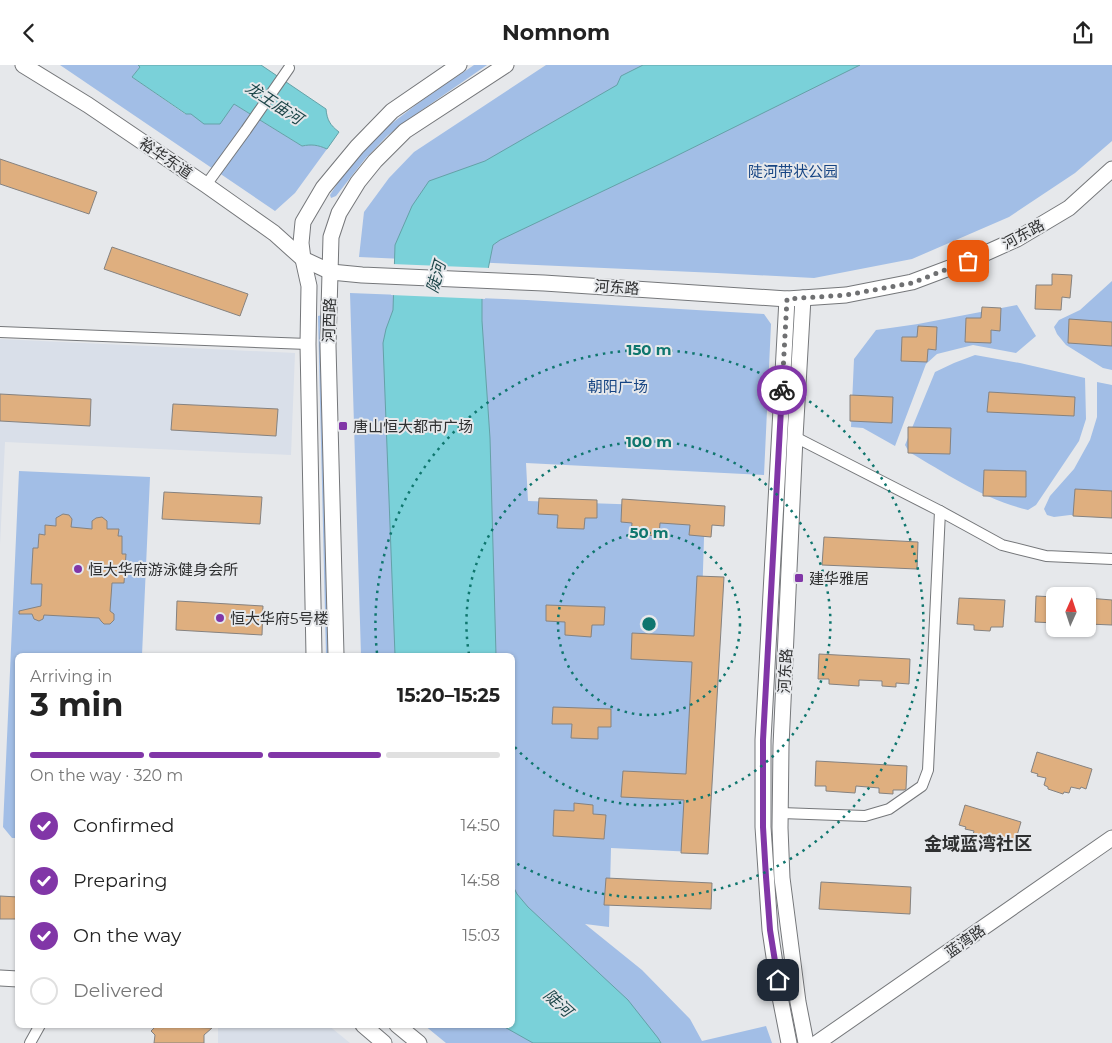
<!DOCTYPE html>
<html lang="en">
<head>
<meta charset="utf-8">
<style>
	:root { --surface:#fff; --page:#f2f2f2; --text:#222; --muted:#767676; --line:#e0e0e0; --accent:#8136a7 }
	body { margin:0; font-family:Montserrat,"Noto Sans SC",sans-serif; background:var(--page); color:var(--text); height:100vh; display:flex; flex-direction:column; font-size:19px; white-space:nowrap }
	* { box-sizing:border-box; margin:0 }
	p { font-size:16px; color:var(--muted) }
	.icon { flex:none; width:28px; height:28px; fill:none; stroke:currentColor; stroke-width:2; stroke-linecap:round; stroke-linejoin:round }
	.map { position:relative; flex:1; overflow:hidden }
	.panel { position:absolute; left:15px; top:588px; width:500px; height:375px; display:flex; flex-direction:column; background:var(--surface); border-radius:8px; box-shadow:0 1px 4px #0004 }
	.panel>* { flex:none }
	.needle { width:32px; rotate:3deg }
	.tools { position:absolute; left:1046px; top:522px; display:grid; gap:10px }
	.tools a { display:grid; place-items:center; width:50px; height:50px; border-radius:8px; background:var(--surface); box-shadow:0 1px 4px #0004; font-size:25px }
	.pin { position:absolute; display:grid; place-items:center; width:42px; height:42px; color:#fff; margin:-21px; border-radius:10px; box-shadow:0 2px 8px #0006 }
	.courier { position:absolute; display:grid; place-items:center; width:50px; height:50px; margin:-25px; border:4px solid #8136a7; border-radius:50%; background:#fff; color:#222; box-shadow:0 1px 6px #0007 }
	.summary em { font-style:normal; font-weight:700 }
	.summary div { display:flex; flex-direction:column-reverse }
	.summary { display:flex; align-items:center; justify-content:space-between; height:85px; padding:0 15px }
	h1 { font-size:32px; font-weight:700; line-height:38px }
	.bar { display:grid; grid-template-columns:repeat(4,1fr); gap:8px 5px; align-content:center; height:60px; padding:0 15px }
	.bar i { height:6px; border-radius:4px; background:var(--line) }
	.bar .selected { background:var(--accent) }
	.bar p { grid-column:span 4 }
	ol { padding:0 15px; list-style:none }
	li { display:flex; align-items:center; gap:15px; height:55px }
	li p { margin-inline-start:auto }
	li .icon { padding:5px; border-radius:50%; background:var(--accent); color:#fff; stroke-width:4 }
	li:last-child { color:var(--muted) }
	li i { width:28px; height:28px; border:2px solid var(--line); border-radius:50% }
	header { display:flex; justify-content:space-between; align-items:center; height:65px; padding:0 15px; background:var(--surface); font-size:22px; font-weight:700 }
	.map>svg:first-child { display:block }
	.built { fill:#d9dfe9 }
	.green { fill:#a2bee6 }
	.water { fill:#7ad1d9; stroke:#64a1a7 }
	.pier { fill:#e6e8eb }
	.building { fill:#dfaf7f; stroke:#858280 }
	.lines { fill:none; stroke-linecap:round; stroke-linejoin:round }
	.street-casing { stroke:#75777a; stroke-width:12 }
	.secondary-casing { stroke:#75777a; stroke-width:17 }
	.street { stroke:#fff; stroke-width:10 }
	.secondary { stroke:#fff; stroke-width:15 }
	.done { stroke:#6f7072; stroke-width:5; stroke-dasharray:0 9 }
	.route { stroke:#8136a7; stroke-width:6 }
	.ring { fill:none; stroke:#0f766e; stroke-width:2.5; stroke-dasharray:2.5 5 }
	.poi-dot { fill:#8136a7; stroke:#e6e8eb; stroke-width:2 }
	.labels { text-anchor:middle; dominant-baseline:central; stroke-width:4; stroke-linejoin:round; paint-order:stroke }
	.street-label { font-size:15px; fill:#2f3031; stroke:#e6e8eb }
	.park-label { font-size:15px; fill:#174583; stroke:#e6e8eb }
	.poi-label { font-size:15px; fill:#2f3031; stroke:#e6e8eb; text-anchor:start }
	.water-label { font-size:16px; font-style:italic; fill:#1d4649; stroke:#e6e8eb }
	.quarter-label { font-size:18px; font-weight:bold; fill:#2f3031; stroke:#e6e8eb }
	.centre { fill:#0f766e; stroke:#e6e8eb; stroke-width:2.5 }
	.ring-label { font-size:15px; text-anchor:middle; font-weight:bold; fill:#0f766e; stroke:#e6e8eb; stroke-width:4; stroke-linejoin:round; paint-order:stroke }
</style>
</head>
<body>
<header><svg class="icon" aria-label="back" viewBox="0 0 24 24"><path d="M15 5l-7 7 7 7"/></svg>Nomnom<svg class="icon" aria-label="share" viewBox="0 0 24 24"><path d="M12 15V3M7 8l5-5 5 5M5 13v7h14v-7"/></svg></header>
<div class="map">
<svg width="1112" height="978" viewBox="0 0 1112 978">
	<rect width="100%" height="100%" fill="#e6e8eb"/>
	<g class="built">
		<polygon points="0,274 295,288 291,390 5,377 0,480"/>
		<polygon points="218,960 328,960 350,978 218,978"/>
	</g>
	<g class="green">
		<path d="M 60,0 L 138,0 L 140,2 L 132,12 L 185,49 L 191,49 L 234,39 L 302,81 C 312,79 318,80 327,84 L 295,128 L 275,146 Z"/>
		<path d="M 474,0 L 487,0 L 406,56 L 387,71 L 365,94 L 336,131 L 331,133 L 330,130 C 336,121 341,112 347,104 C 380,61 430,30 474,0 Z"/>
		<polygon points="546,0 1112,0 1112,76 1075,108 1009,152 912,194 814,213 717,208 359,192 364,147 389,113 414,87"/>
		<polygon points="1112,216 1112,305 1103,303 1066,280 1057,269 1054,262 1059,255 1080,245"/>
		<polygon points="350,228 527,235 764,249 771,259 764,410 526,398 528,436 705,442 694,787 611,783 609,862 585,859 642,905 690,954 702,976 766,961 772,978 446,978 424,960 512,960 512,590 361,590"/>
		<polygon points="1017,240 1036,271 1016,288 973,280 937,289 926,299 895,381 863,363 851,362 854,294 876,265 918,259"/>
		<polygon points="322,250 332,590 326,590 318,251"/>
		<path d="M 975,290 L 1020,298 L 1085,313 L 1086,354 L 1079,376 L 1036,440 L 1028,445 C 985,435 947,409 909,387 L 905,380 L 935,307 L 954,298 Z"/>
		<polygon points="1097,317 1112,320 1112,452 1070,450 1054,452 1047,450 1044,444 1050,431 1074,404 1090,375 1097,352"/>
		<polygon points="19,406 150,412 142,590 18,590 17,773 12,773 3,762"/>
	</g>
	<g class="water">
		<path d="M 138,0 L 261,0 L 326,44 C 327,55 330,60 339,67 L 327,84 C 318,80 312,79 302,81 L 234,39 L 220,59 L 204,59 L 191,49 L 186,49 L 132,12 L 140,2 Z"/>
		<polygon points="643,0 860,0 662,98 500,175 493,180 482,234 482,256 490,373 496,590 395,590 383,278 386,264 393,245 395,180 412,141 429,116 485,96 617,20 621,11"/>
		<polygon points="513,821 517,829 528,842 628,935 658,973 661,978 533,978 501,960 512,960"/>
	</g>
	<polygon class="pier" points="392,199 491,203 485,234 391,230"/>
	<g class="building">
		<polygon points="0,94 97,127 89,149 0,119"/>
		<polygon points="112,182 248,229 240,251 104,204"/>
		<polygon points="1052,209 1072,210 1070,233 1062,232 1061,245 1035,244 1036,220 1052,220"/>
		<polygon points="982,242 1001,243 1000,266 991,265 991,278 965,277 966,253 981,253"/>
		<polygon points="1069,254 1112,257 1112,281 1068,278"/>
		<polygon points="918,261 937,262 936,285 928,284 927,297 901,296 902,272 917,272"/>
		<polygon points="989,327 1075,332 1074,351 987,347"/>
		<polygon points="0,329 91,334 90,361 0,356"/>
		<polygon points="850,330 893,332 892,358 850,356"/>
		<polygon points="173,339 278,344 276,371 171,365"/>
		<polygon points="908,362 951,363 950,389 908,388"/>
		<polygon points="984,405 1026,406 1026,432 983,431"/>
		<polygon points="1075,424 1112,426 1112,453 1073,451"/>
		<polygon points="164,427 262,432 260,459 162,454"/>
		<polygon points="539,433 597,435 597,453 585,453 584,464 557,463 558,450 538,449"/>
		<polygon points="622,434 725,441 724,461 712,460 711,472 689,470 690,460 660,458 659,471 631,469 632,458 621,457"/>
		<polygon points="63,449 69,450 72,454 71,462 92,464 92,456 96,453 102,452 107,456 107,464 119,464 118,471 122,471 122,489 126,489 124,518 112,518 110,546 114,549 114,555 110,559 104,559 101,556 99,553 44,550 43,554 39,556 34,554 32,549 19,549 19,546 41,541 42,519 31,519 33,483 38,483 39,469 45,470 45,460 56,461 56,453"/>
		<polygon points="824,472 918,477 917,504 822,500"/>
		<polygon points="697,511 724,512 708,789 681,788 684,735 621,732 623,706 686,709 692,597 631,594 632,568 694,571"/>
		<polygon points="1036,531 1055,532 1055,558 1035,557"/>
		<polygon points="959,533 1005,535 1003,562 991,562 990,566 974,565 974,560 957,559"/>
		<polygon points="1088,533 1112,535 1112,560 1088,559"/>
		<polygon points="177,536 263,541 262,570 176,565"/>
		<polygon points="546,540 605,542 604,560 592,560 591,572 565,570 565,557 546,556"/>
		<polygon points="819,589 910,594 909,619 896,618 896,622 882,621 882,616 859,615 859,621 829,619 829,614 818,614"/>
		<polygon points="553,642 611,644 611,662 598,662 598,674 571,673 572,659 552,659"/>
		<polygon points="1037,687 1092,704 1086,724 1081,722 1080,724 1071,722 1069,728 1064,727 1063,729 1048,724 1048,722 1044,720 1046,713 1037,711 1038,709 1031,707"/>
		<polygon points="816,696 907,701 906,724 904,725 893,725 893,729 879,728 879,723 856,721 855,728 826,726 826,721 815,721"/>
		<polygon points="574,738 593,740 593,749 606,750 604,774 553,771 554,745 574,746"/>
		<polygon points="965,740 1021,757 1015,777 1009,775 1008,778 999,775 997,781 992,780 992,782 976,777 977,775 972,773 974,766 965,764 966,762 959,760"/>
		<polygon points="606,813 712,818 711,844 604,840"/>
		<polygon points="821,817 911,822 910,849 819,844"/>
		<polygon points="0,831 18,832 18,854 0,854"/>
		<polygon points="156,961 212,963 204,970 204,978 154,978 155,970 151,966"/>
	</g>
	<g class="lines">
		<defs>
			<g id="street">
				<polyline points="206,120 246,65 289,3"/>
				<polyline points="0,267 308,279"/>
				<polyline points="795,372 940,446 1002,480 1046,491 1112,494"/>
				<polyline points="781,748 865,751 889,744 922,721 928,705 940,446"/>
				<polyline points="30,978 40,960"/>
			</g>
			<g id="secondary">
				<polyline points="23,0 88,40 206,120 274,168 303,194 331,207 362,210 544,218 787,234 846,230 912,217 968,196 1017,174 1069,143 1112,104"/>
				<polyline points="803,233 795,372 781,681 780,763 782,813 798,937 806,978"/>
				<polyline points="787,234 763,675 763,762 770,865 780,932 789,978"/>
				<polyline points="314,590 308,279 309,221 303,194 301,178 303,157 323,123 357,82 392,46 459,0"/>
				<polyline points="336,590 328,281 331,172 339,148 358,117 375,96 405,66 506,0"/>
				<polyline points="0,913 18,914"/>
				<polyline points="363,960 384,978"/>
				<polyline points="397,960 419,978"/>
				<polyline points="817,978 1112,773"/>
			</g>
		</defs>
		<use href="#street" class="street-casing"/>
		<use href="#secondary" class="secondary-casing"/>
		<use href="#street" class="street"/>
		<use href="#secondary" class="secondary"/>
	</g>
	<g class="lines">
		<polyline class="done" points="782,325 787,234 846,230 912,218 968,196"/>
		<polyline class="route" points="778,915 770,865 766,812 763,762 763,675 782,325"/>
	</g>
	<g class="ring">
		<circle cx="649" cy="559" r="91"/>
		<path d="M469 589A182 182 0 1 1 513 680"/>
		<path d="M377 588A274 274 0 1 1 514 797"/>
	</g>
	<g class="poi-dot">
		<rect x="338" y="356" width="10" height="10" rx="2.5"/>
		<circle cx="78" cy="504" r="5"/>
		<rect x="794" y="508" width="10" height="10" rx="2.5"/>
		<circle cx="220" cy="553" r="5"/>
	</g>
	<g class="labels">
		<g class="street-label">
			<text transform="translate(166 93) rotate(34)">裕华东道</text>
			<text transform="translate(1023 169) rotate(-28)">河东路</text>
			<text transform="translate(617 222) rotate(4)">河东路</text>
			<text transform="translate(329 255) rotate(-88)">河西路</text>
			<text transform="translate(785 606) rotate(-87)">河东路</text>
			<text transform="translate(965 876) rotate(-35)">蓝湾路</text>
		</g>
		<g class="park-label">
			<text x="793" y="106">陡河带状公园</text>
			<text x="618" y="321">朝阳广场</text>
		</g>
		<g class="poi-label">
			<text x="353" y="361">唐山恒大都市广场</text>
			<text x="88" y="504">恒大华府游泳健身会所</text>
			<text x="809" y="513">建华雅居</text>
			<text x="230" y="553">恒大华府5号楼</text>
		</g>
		<g class="water-label">
			<text transform="translate(274 38) rotate(33)">龙王庙河</text>
			<text transform="translate(436 212) rotate(-74)">陡河</text>
			<text transform="translate(558 938) rotate(42)">陡河</text>
		</g>
		<g class="quarter-label">
			<text x="978" y="779">金域蓝湾社区</text>
		</g>
	</g>
	<circle cx="649" cy="559" r="8" class="centre"/>
	<g class="ring-label">
		<text x="649" y="290">150 m</text>
		<text x="649" y="382">100 m</text>
		<text x="649" y="473">50 m</text>
	</g>
</svg>
<div class="tools">
<a><svg class="needle" viewBox="-14 -14 28 28"><path d="M0-13l5 13h-10z" fill="#e53935"/><path d="M0 13l5-13h-10z" fill="#767676"/></svg></a>
</div>
<div class="pin" style="left:968px;top:196px;background:#ea580c"><svg class="icon" aria-label="bag" viewBox="0 0 24 24"><path d="M5 8h14l-1 12H6zM9 8a3 3 0 0 1 6 0"/></svg></div>
<div class="pin" style="left:778px;top:915px;background:#1f2937"><svg class="icon" aria-label="home" viewBox="0 0 24 24"><path d="M3 11l9-7 9 7M6 9v11h12V9"/></svg></div>
<div class="courier" style="left:782px;top:325px"><svg class="icon" aria-label="bike" viewBox="0 0 24 24"><circle cx="6" cy="16" r="4"/><circle cx="18" cy="16" r="4"/><path d="M6 16l4-8h5l3 8M10 8l3 8H6M13 5h3"/></svg></div>
<section class="panel">
<div class="summary"><div><h1>3 min</h1><p>Arriving in</p></div><em>15:20–15:25</em></div>
<div class="bar"><i class="selected"></i><i class="selected"></i><i class="selected"></i><i></i><p>On the way · 320 m</p></div>
<ol>
<li><svg class="icon" aria-label="check" viewBox="0 0 24 24"><path d="M5 12l5 5 9-10"/></svg>Confirmed<p>14:50</p></li>
<li><svg class="icon" aria-label="check" viewBox="0 0 24 24"><path d="M5 12l5 5 9-10"/></svg>Preparing<p>14:58</p></li>
<li><svg class="icon" aria-label="check" viewBox="0 0 24 24"><path d="M5 12l5 5 9-10"/></svg>On the way<p>15:03</p></li>
<li><i></i>Delivered</li>
</ol>
</section>
</div>
</body>
</html>
